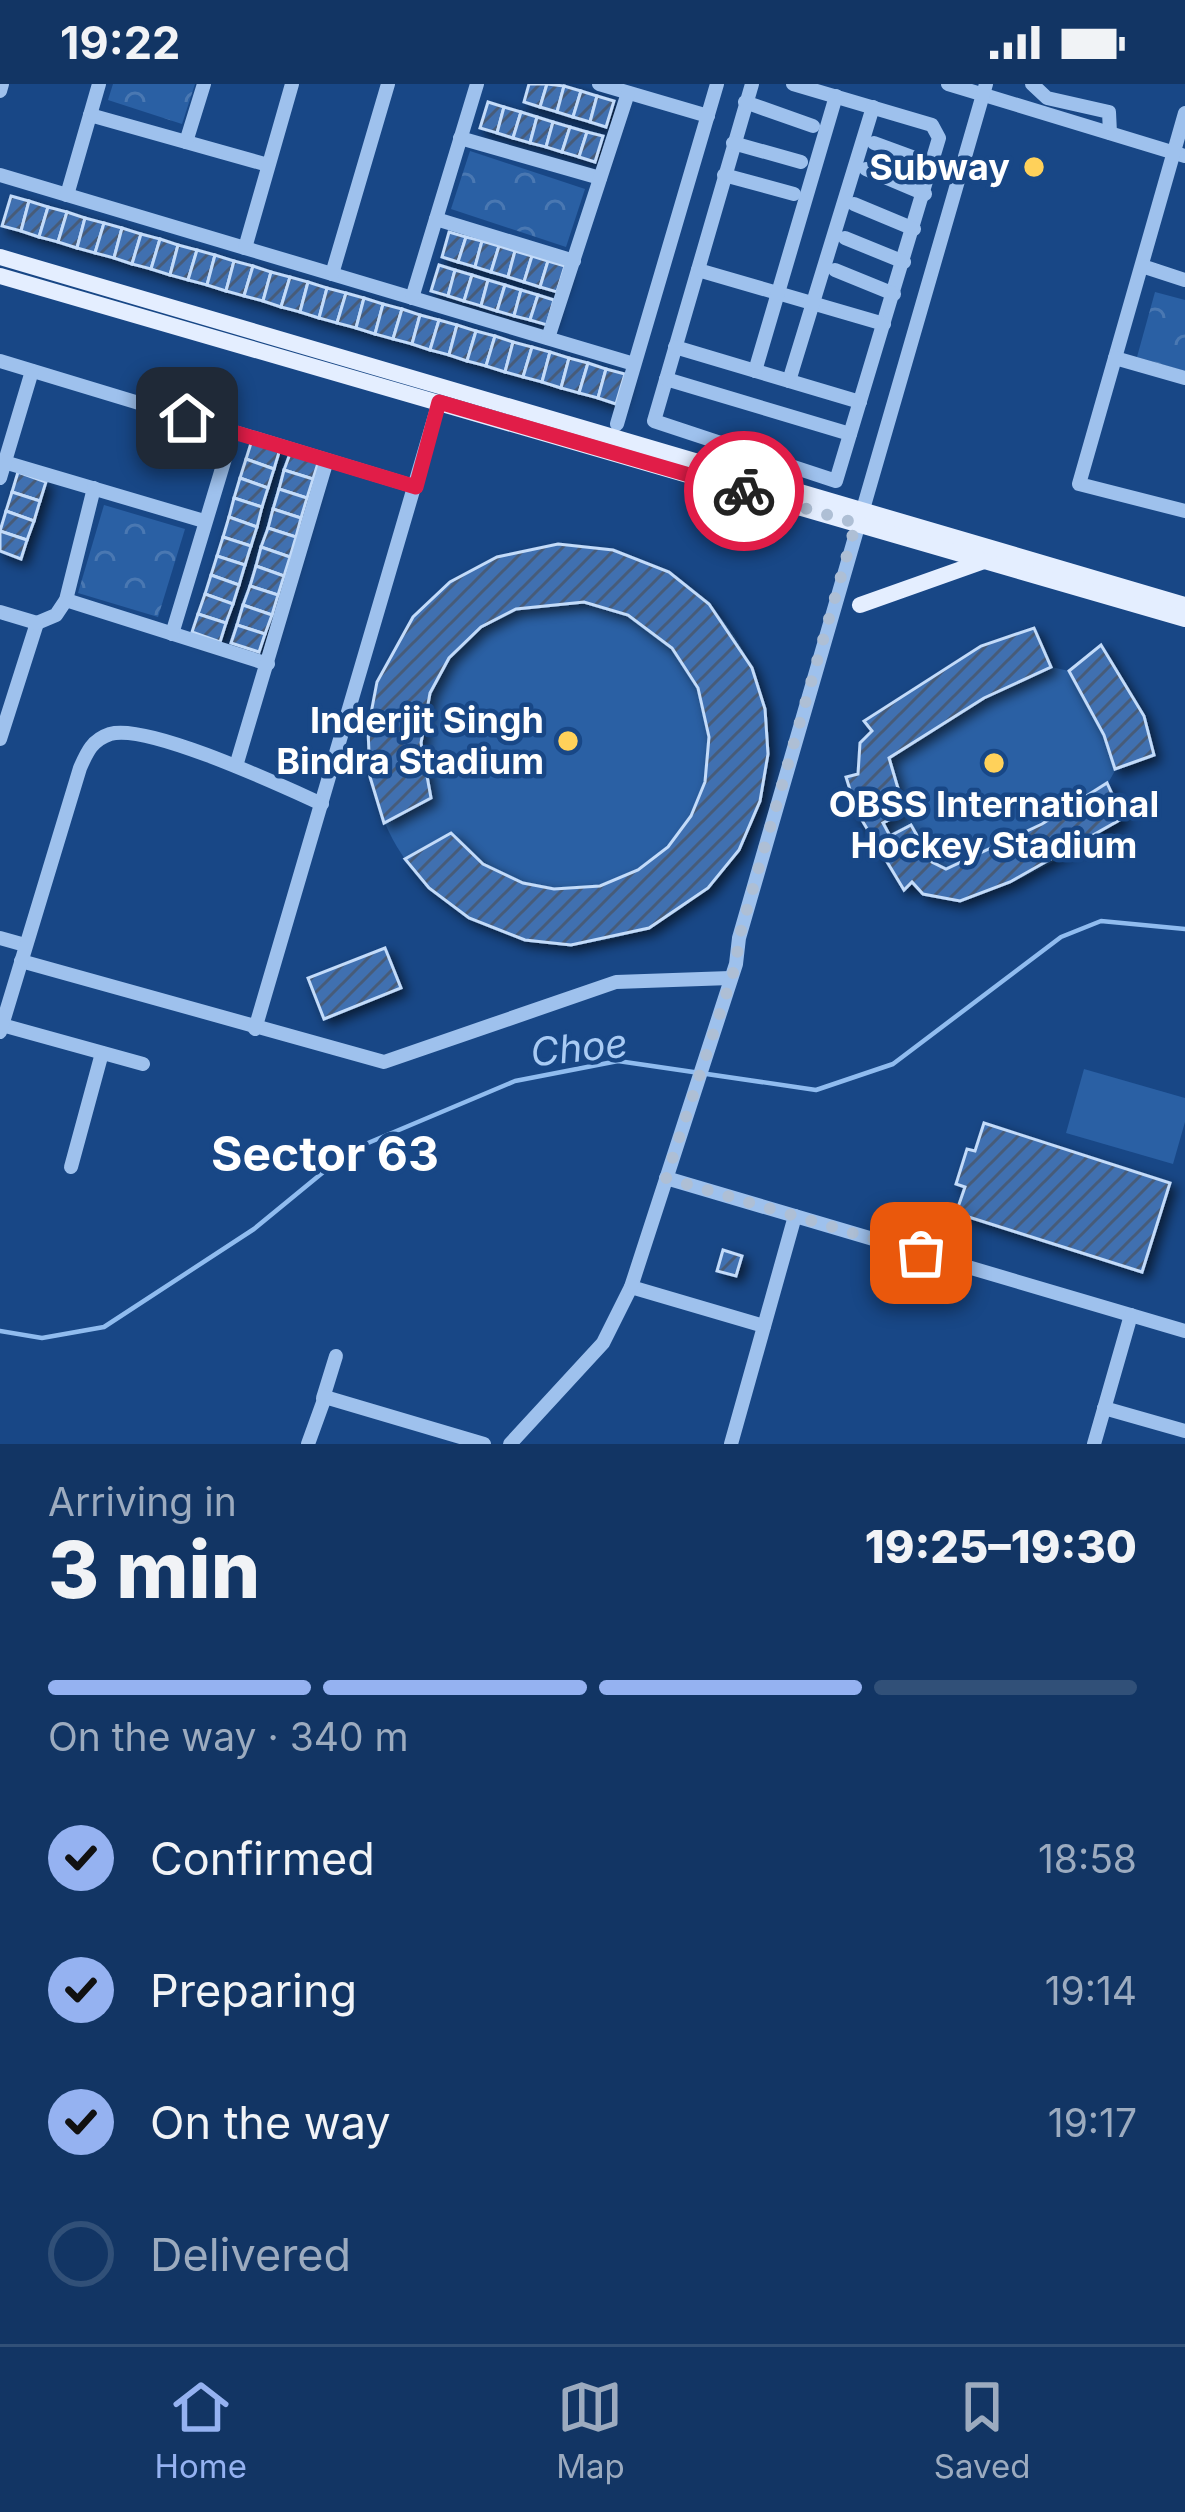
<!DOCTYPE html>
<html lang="en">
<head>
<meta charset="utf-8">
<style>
	:root { --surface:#123564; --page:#1f406d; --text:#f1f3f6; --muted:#9cabbf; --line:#315078; --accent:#95b2f1 }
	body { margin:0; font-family:Inter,sans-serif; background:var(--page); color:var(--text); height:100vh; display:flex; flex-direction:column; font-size:45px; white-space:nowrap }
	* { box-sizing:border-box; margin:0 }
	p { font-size:39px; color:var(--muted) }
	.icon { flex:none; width:66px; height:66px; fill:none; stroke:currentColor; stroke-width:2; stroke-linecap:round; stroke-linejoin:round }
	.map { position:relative; height:1360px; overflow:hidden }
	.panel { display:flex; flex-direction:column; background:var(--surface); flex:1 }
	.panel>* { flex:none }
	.pin { position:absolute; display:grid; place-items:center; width:102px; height:102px; color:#fff; margin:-51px; border-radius:24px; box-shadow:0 6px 18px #0006 }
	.courier { position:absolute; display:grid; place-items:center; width:120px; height:120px; margin:-60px; border:9px solid #e11d48; border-radius:50%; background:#fff; color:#222; box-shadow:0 3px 15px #0007 }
	.overview em { font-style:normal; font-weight:800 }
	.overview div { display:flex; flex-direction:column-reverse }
	.overview { display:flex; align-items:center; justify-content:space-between; height:204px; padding:0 48px }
	h1 { font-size:78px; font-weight:800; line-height:90px }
	.bar { display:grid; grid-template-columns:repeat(4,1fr); gap:18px 12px; align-content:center; height:144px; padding:0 48px }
	.bar i { height:15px; border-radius:9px; background:var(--line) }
	.bar .current { background:var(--accent) }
	.bar p { grid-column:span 4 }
	ol { padding:0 48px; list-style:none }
	li { display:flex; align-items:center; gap:36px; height:132px }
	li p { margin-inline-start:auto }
	li .icon { padding:12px; border-radius:50%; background:var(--accent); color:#111; stroke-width:4 }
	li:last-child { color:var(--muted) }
	li i { width:66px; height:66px; border:6px solid var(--line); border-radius:50% }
	.status { display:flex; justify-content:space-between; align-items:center; height:84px; padding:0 60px; background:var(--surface); direction:ltr }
	.status svg { height:33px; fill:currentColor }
	.tab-bar { display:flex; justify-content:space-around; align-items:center; height:168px; border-top:3px solid var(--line); background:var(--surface); font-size:33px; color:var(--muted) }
	.tab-bar a { display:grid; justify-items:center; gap:6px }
	.tab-bar .current { color:var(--accent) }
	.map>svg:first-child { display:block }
	.forest { fill:url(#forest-crowns) }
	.pitch { fill:#2a60a4 }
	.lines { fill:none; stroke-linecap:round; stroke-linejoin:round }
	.stream { stroke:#90bcef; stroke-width:4.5 }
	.building { fill:url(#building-hatch); stroke:#c3dbf9; stroke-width:3; filter:url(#shadow) }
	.minor { stroke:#9ec1ed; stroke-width:14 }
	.major { stroke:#e4eeff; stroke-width:16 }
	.done { stroke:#aebfd5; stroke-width:12; stroke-dasharray:0 21.6 }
	.route { stroke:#e11d48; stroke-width:15 }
	.poi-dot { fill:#ffd15a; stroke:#184786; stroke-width:4.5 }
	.labels { text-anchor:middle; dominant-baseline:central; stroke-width:9; stroke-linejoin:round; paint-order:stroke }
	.poi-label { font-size:36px; font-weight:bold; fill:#fff; stroke:#184786; text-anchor:end }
	.water-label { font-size:39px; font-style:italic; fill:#a9cbf4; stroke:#184786 }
	.district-label { font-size:48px; font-weight:bold; fill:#fff; stroke:#184786 }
</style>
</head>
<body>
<div class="status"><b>19:22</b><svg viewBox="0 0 49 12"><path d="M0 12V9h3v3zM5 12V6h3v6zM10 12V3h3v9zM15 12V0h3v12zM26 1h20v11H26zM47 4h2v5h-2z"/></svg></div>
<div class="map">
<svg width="1185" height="1360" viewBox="0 0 1185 1360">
	<defs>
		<pattern id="forest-crowns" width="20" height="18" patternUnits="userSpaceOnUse" patternTransform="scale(3)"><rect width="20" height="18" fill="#2a60a4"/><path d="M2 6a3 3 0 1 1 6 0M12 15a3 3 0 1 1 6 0" fill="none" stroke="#4a78b2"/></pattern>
		<pattern id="building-hatch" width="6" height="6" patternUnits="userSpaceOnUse" patternTransform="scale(3)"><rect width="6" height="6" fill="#4070b0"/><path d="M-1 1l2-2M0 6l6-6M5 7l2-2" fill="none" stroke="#475c79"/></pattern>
		<filter id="shadow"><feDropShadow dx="5.5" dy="5.5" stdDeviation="6" flood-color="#0009"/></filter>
	</defs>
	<rect width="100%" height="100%" fill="#184786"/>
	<g class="forest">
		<polygon points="113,0 195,0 182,40 108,16"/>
		<polygon points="470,67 585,105 566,163 451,125"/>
		<polygon points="1155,208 1185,216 1185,287 1137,273"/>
		<polygon points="104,421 185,445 158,533 78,509"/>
	</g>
	<g class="pitch">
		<circle cx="568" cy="661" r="199"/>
		<path d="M 1034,544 L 1051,583 L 1069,587 L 1101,561 L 1144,632 L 1154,671 L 1116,685 L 1108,699 L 1123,734 C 1078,763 959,848 913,799 L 904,806 L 857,728 L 846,693 L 858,690 L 860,659 L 871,647 L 864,637 L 981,562 Z"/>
		<polygon points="1084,985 1185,1014 1185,1038 1173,1080 1066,1049"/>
	</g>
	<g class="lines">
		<polyline class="stream" points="0,1247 42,1254 104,1243 254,1145 349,1067 515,997 618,977 816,1006 893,980 1061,853 1101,837 1185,845"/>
	</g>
	<g class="building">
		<polygon points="529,0 547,0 540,23 524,18"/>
		<polygon points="547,0 564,2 557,28 540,23"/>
		<polygon points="564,2 581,7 573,33 557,28"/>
		<polygon points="581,7 597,12 590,38 573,33"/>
		<polygon points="597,12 614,17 606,43 590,38"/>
		<polygon points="488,18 504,23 497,49 480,44"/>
		<polygon points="504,23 521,28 513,54 497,49"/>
		<polygon points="521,28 537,33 530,59 513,54"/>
		<polygon points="537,33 553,38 546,63 530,59"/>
		<polygon points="553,38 570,43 562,68 546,63"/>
		<polygon points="570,43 587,48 579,73 562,68"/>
		<polygon points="587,48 603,52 595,78 579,73"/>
		<polygon points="11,112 29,117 21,147 2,142"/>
		<polygon points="29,117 48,123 39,153 21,147"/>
		<polygon points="48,123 67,128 58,158 39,153"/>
		<polygon points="67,128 85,134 77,164 58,158"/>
		<polygon points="85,134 104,139 95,169 77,164"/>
		<polygon points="104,139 122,144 114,174 95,169"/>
		<polygon points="122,144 141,150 132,180 114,174"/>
		<polygon points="449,148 466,153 458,178 442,173"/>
		<polygon points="141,150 160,155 151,185 132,180"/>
		<polygon points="466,153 482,157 475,183 458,178"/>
		<polygon points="160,155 178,161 170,191 151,185"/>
		<polygon points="482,157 499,162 491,188 475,183"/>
		<polygon points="178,161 197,166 188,196 170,191"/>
		<polygon points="499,162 515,167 508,193 491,188"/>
		<polygon points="197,166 215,171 207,201 188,196"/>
		<polygon points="515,167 532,172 524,198 508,193"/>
		<polygon points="215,171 234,177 226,207 207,201"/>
		<polygon points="532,172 548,177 540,203 524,198"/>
		<polygon points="234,177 253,182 244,212 226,207"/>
		<polygon points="548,177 565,182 557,208 540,203"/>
		<polygon points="439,181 455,186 448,212 431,207"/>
		<polygon points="253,182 271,188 263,217 244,212"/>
		<polygon points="455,186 472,191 464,217 448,212"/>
		<polygon points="271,188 290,193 281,223 263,217"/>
		<polygon points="472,191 488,196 481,222 464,217"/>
		<polygon points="290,193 308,198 300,228 281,223"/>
		<polygon points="488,196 505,201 497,227 481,222"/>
		<polygon points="308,198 327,204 319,234 300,228"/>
		<polygon points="505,201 521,206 514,232 497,227"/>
		<polygon points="327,204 346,209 337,239 319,234"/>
		<polygon points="521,206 538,211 530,236 514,232"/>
		<polygon points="346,209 364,214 356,244 337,239"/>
		<polygon points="538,211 554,216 547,241 530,236"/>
		<polygon points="364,214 383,220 375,250 356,244"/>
		<polygon points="383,220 402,225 393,255 375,250"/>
		<polygon points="402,225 420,231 412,260 393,255"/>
		<polygon points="420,231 439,236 430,266 412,260"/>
		<polygon points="439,236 457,241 449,271 430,266"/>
		<polygon points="457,241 476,247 467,277 449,271"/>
		<polygon points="476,247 495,252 486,282 467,277"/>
		<polygon points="495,252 513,258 505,288 486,282"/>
		<polygon points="513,258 532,263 523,293 505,288"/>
		<polygon points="532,263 550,268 542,298 523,293"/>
		<polygon points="550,268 569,274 561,304 542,298"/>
		<polygon points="569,274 588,279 579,309 561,304"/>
		<polygon points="588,279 606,285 598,314 579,309"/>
		<polygon points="606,285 625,290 616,320 598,314"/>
		<polygon points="252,356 280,365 274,385 246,375"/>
		<polygon points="291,367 319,376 313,395 284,386"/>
		<polygon points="246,375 274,385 268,404 240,394"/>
		<polygon points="284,386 313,395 307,414 279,405"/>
		<polygon points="18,388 46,398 40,417 12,408"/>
		<polygon points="240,394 268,404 262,423 234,414"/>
		<polygon points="279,405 307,414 301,434 273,425"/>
		<polygon points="12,408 40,417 34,437 6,427"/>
		<polygon points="234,414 262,423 257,443 229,433"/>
		<polygon points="273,425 301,434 296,453 268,444"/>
		<polygon points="6,427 34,437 27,456 0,447"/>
		<polygon points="229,433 257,443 251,462 223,453"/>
		<polygon points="268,444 296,453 290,473 261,463"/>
		<polygon points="0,447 27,456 21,475 0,467"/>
		<polygon points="223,453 251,462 245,481 217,472"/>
		<polygon points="558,460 613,466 669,488 709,520 752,584 765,625 768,670 760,717 739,766 708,804 649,844 571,861 525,856 469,834 429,804 405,775 451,749 483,780 523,799 554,805 600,802 638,786 668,763 691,732 705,698 709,653 698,604 672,564 628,531 584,518 516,525 481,543 449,574 430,609 421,659 431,714 384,739 370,693 368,645 377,598 413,533 450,498 497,473"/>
		<polygon points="261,463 290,473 284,492 256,482"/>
		<polygon points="217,472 245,481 239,501 211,491"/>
		<polygon points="256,482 284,492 278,511 250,502"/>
		<polygon points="211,491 239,501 233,520 205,510"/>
		<polygon points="250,502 278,511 272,531 243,521"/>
		<polygon points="205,510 233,520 226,539 198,530"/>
		<polygon points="243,521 272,531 265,550 237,541"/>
		<polygon points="198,530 226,539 220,558 192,548"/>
		<polygon points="237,541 265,550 259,568 231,559"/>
		<polygon points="1034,544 1051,583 984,614 889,674 905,728 883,739 890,752 911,741 932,778 946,785 1042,740 1107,699 1123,734 1010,798 960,817 923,810 912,798 904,806 857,728 846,693 858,690 860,659 872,647 864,637 981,562"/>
		<polygon points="1101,561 1144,632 1154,671 1115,685 1104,651 1069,587"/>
		<polygon points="385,864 401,904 324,935 308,894"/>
		<polygon points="984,1039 1170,1099 1142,1188 956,1129 965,1103 956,1100 967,1065 975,1067"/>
		<polygon points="723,1166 742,1172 736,1192 717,1187"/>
	</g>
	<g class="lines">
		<g class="minor">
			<polyline points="599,0 708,32"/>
			<polyline points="752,0 654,337 836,397 939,54 932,41 793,0"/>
			<polyline points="948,0 1185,72"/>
			<polyline points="1032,0 1047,14 1109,28 1110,49"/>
			<polyline points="0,7 2,0"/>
			<polyline points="745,18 813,42"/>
			<polyline points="1185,29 1079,400 1185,427"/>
			<polyline points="90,31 268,81"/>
			<polyline points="460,54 600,94"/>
			<polyline points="186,58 204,0"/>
			<polyline points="733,59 801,78"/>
			<polyline points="874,59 934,81"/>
			<polyline points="866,85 925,110"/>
			<polyline points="0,91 634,280"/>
			<polyline points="724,91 794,110"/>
			<polyline points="67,111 99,0"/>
			<polyline points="854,120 914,145"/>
			<polyline points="436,135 574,177"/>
			<polyline points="845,154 904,178"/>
			<polyline points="245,164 292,0"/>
			<polyline points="1142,182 1185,196"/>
			<polyline points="698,186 884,240"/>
			<polyline points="835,186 894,210"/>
			<polyline points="332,190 388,0"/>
			<polyline points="412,214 477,0"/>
			<polyline points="548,254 628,9"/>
			<polyline points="675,263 860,318"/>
			<polyline points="1115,274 1185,294"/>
			<polyline points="0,277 416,403"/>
			<polyline points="755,287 836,12"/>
			<polyline points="666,295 850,350"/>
			<polyline points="789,297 873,23"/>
			<polyline points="617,340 717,0"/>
			<polyline points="4,378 204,437"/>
			<polyline points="0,394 32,287"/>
			<polyline points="66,516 268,580"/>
			<polyline points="0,528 37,539 0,655"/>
			<polyline points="37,539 56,531 66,516 94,404"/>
			<polyline points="172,550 233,348"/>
			<polyline points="236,682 327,376"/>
			<polyline points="0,854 25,861"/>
			<polyline points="21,877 384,978 616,898 730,894"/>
			<polyline points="2,941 143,980"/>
			<polyline points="255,945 439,318"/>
			<path d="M 0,948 L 80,684 C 87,668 92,656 110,650 C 148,639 282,702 322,720"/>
			<polyline points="71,1083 102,969"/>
			<polyline points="666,1094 1185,1247"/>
			<polyline points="631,1203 764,1242"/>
			<polyline points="323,1314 336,1272"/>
			<polyline points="1104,1324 1185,1347"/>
			<polyline points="308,1360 325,1313 484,1360"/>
			<polyline points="510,1360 603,1259 631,1203 736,880 739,854 986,0"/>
			<polyline points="731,1360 795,1132"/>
			<polyline points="1094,1360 1131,1231"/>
		</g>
		<g class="major">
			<polyline points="0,173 1185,521"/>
			<polyline points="0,192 1185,535"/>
			<polyline points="860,521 984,477"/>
		</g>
	</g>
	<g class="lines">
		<polyline class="done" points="744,407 856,439 739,854 736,880 666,1094 921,1169"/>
		<polyline class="route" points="187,334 416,403 439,318 744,407"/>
	</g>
	<g class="poi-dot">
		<circle cx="1034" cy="83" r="12"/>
		<circle cx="568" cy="657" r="12"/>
		<circle cx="994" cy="679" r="12"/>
	</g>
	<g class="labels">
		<g class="poi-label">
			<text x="1010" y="83">Subway</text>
			<text x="544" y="636">Inderjit Singh<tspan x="544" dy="41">Bindra Stadium</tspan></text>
			<text x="994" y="720" text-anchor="middle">OBSS International<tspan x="994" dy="41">Hockey Stadium</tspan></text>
		</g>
		<g class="water-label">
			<text transform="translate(579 963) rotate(-6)">Choe</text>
		</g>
		<g class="district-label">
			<text x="325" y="1069">Sector 63</text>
		</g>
	</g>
</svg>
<div class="pin" style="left:921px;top:1169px;background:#ea580c"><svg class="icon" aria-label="bag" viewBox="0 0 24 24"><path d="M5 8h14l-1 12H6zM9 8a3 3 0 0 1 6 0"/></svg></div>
<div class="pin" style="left:187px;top:334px;background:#1f2937"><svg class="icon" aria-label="home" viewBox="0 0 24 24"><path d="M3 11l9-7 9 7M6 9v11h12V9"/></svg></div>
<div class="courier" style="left:744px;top:407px"><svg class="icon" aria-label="bike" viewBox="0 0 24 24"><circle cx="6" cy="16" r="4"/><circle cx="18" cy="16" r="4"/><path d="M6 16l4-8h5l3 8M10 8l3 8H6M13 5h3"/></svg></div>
</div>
<section class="panel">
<div class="overview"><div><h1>3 min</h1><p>Arriving in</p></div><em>19:25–19:30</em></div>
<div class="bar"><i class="current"></i><i class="current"></i><i class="current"></i><i></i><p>On the way · 340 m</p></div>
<ol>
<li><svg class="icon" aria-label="check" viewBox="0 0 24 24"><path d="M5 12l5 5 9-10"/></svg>Confirmed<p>18:58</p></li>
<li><svg class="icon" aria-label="check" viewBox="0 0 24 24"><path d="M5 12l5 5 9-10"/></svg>Preparing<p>19:14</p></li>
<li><svg class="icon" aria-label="check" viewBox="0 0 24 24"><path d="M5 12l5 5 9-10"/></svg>On the way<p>19:17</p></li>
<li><i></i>Delivered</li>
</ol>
</section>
<nav class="tab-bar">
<a class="current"><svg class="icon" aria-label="home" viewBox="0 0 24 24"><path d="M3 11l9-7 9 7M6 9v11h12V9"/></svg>Home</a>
<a><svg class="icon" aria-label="map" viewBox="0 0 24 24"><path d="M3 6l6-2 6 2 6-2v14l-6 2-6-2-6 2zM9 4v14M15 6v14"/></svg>Map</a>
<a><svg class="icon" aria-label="saved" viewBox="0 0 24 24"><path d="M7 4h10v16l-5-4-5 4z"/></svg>Saved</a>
</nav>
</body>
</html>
